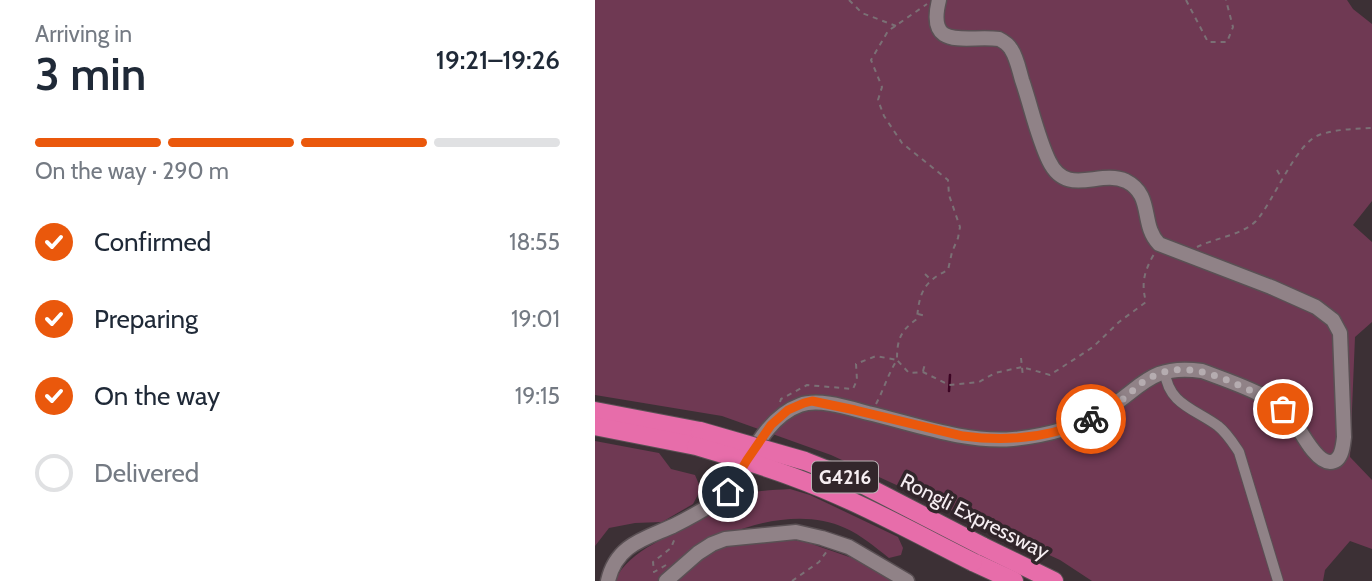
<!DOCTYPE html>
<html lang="en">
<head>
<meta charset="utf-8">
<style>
	:root { --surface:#fff; --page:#f2f2f3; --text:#1f2937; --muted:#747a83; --line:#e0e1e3; --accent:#ea580c }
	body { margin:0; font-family:Cabin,sans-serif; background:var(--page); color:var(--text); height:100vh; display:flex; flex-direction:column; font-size:26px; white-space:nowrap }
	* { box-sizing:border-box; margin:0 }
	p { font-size:23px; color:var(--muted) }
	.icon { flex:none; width:38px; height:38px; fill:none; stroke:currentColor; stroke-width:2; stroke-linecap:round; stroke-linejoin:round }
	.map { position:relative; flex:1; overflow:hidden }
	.panel { display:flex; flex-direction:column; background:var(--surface); width:595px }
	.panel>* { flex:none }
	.pin { position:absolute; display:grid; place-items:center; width:60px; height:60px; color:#fff; margin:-30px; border:4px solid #fff; border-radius:50%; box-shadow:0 2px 7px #0007 }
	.courier { position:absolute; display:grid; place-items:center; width:70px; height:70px; margin:-35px; border:5px solid #ea580c; border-radius:50%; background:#fff; color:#222; box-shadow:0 2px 9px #0007 }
	.summary em { font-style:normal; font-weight:600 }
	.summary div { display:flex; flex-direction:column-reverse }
	.summary { display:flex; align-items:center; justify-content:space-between; height:119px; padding:0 35px }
	h1 { font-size:46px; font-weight:600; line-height:52px }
	.bar { display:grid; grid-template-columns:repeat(4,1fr); gap:10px 7px; align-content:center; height:84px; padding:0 35px }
	.bar i { height:9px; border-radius:5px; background:var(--line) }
	.bar .active { background:var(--accent) }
	.bar p { grid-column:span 4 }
	ol { padding:0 35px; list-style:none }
	li { display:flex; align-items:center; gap:21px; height:77px }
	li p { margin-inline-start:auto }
	li .icon { padding:7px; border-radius:50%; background:var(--accent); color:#fff; stroke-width:4 }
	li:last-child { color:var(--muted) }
	li i { width:38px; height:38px; border:4px solid var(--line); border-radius:50% }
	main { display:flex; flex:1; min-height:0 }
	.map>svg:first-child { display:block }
	.green { fill:#6f3953 }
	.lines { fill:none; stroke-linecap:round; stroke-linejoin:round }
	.stream { stroke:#3b0423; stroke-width:2.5 }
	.street-casing { stroke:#5a5054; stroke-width:12 }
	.secondary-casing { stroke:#5a5054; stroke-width:17 }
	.highway-casing { stroke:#5a5054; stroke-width:20 }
	.path { stroke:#7b7075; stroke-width:2; stroke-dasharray:5 5; stroke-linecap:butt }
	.street { stroke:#908287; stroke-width:10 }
	.secondary { stroke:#908287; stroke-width:14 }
	.highway { stroke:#e76daa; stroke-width:18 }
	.highway-bridge-casing { stroke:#5a5054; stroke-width:20; stroke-linecap:butt }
	.highway-bridge { stroke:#e76daa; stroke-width:18 }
	.done { stroke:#b5acb0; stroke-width:7; stroke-dasharray:0 12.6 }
	.route { stroke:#ea580c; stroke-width:9 }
	.labels { text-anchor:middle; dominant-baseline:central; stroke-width:7; stroke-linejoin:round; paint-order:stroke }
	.shield { fill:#32262b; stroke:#bbb2b6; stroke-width:2 }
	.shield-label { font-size:19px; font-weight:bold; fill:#f6eef2 }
	.street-label { font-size:21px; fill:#f6eef2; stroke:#32262b }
</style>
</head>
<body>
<main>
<section class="panel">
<div class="summary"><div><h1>3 min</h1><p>Arriving in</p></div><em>19:21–19:26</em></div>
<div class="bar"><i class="active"></i><i class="active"></i><i class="active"></i><i></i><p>On the way · 290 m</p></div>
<ol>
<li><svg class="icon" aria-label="check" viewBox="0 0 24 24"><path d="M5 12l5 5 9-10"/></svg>Confirmed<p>18:55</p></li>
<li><svg class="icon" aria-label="check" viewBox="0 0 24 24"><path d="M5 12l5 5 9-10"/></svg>Preparing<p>19:01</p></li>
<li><svg class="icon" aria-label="check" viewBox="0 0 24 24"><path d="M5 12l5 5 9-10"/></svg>On the way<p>19:15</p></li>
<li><i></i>Delivered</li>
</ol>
</section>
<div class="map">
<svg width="777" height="581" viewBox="0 0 777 581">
	<rect width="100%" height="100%" fill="#3c3035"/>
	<g class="green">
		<polygon points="0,0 752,0 758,9 777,24 777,201 758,225 777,242 777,322 760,337 755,457 777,480 777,549 755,541 730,570 728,581 497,581 465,560 236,455 127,416 0,395"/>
		<polygon points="0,441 64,453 76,469 100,475 106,489 98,504 67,522 40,523 14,528 0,546"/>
		<path d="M 195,489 L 215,495 L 303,537 L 308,548 L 306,555 L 294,558 C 280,547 266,535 250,528 C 203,506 137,527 96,553 C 85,561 74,572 64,581 L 20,581 C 33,549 81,534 108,519 C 123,511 136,499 151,494 C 165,490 181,490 195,489 Z"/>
		<path d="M 188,538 L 214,543 L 260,559 L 298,581 L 82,581 C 90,574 98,565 107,558 C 130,542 160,541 188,538 Z"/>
	</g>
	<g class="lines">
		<polyline class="stream" points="354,391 355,375"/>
		<defs>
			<path id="street" d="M 570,372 C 573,404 600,409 623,426 C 632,433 638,443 644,452 L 683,581"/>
			<g id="secondary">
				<path d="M 13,581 C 21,545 49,539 78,526 C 92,519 107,511 120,502 C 124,499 129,496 132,493 C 138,487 142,477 146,470 C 161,445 177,415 205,405 C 224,398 254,408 273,413 C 320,424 369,443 418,439 C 448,436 478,429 504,414 C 546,391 552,363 607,371 C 633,381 681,396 697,418 C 705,429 720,462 735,462 C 747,462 748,446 749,437 L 745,333 L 738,320 L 721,307 L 676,287 L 564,244 C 545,225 559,195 531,181 C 504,169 472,198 454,161 C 442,136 436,106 427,80 C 424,70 422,58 416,49 C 413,44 410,42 404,39 C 371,35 331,52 344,0"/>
				<polyline points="71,581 103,553 117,544 130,539 201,532 227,538 254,547 312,581"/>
			</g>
			<g id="highway">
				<polyline points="0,411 105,431"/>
				<polyline points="0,426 101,446"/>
				<polyline points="387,546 459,581"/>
				<polyline points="378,562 419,581"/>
			</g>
		</defs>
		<use href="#street" class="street-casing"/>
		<use href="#secondary" class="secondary-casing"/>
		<use href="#highway" class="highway-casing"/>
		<g class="path">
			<polyline points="254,0 267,13 301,26"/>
			<polyline points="591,0 613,42 632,42 638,27 631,0"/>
			<polyline points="682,170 687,179"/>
			<path d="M 602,247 C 620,238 647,235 661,221 C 679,201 701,143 724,135 C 741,129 759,129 777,128"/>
			<polyline points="330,274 335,279"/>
			<polyline points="323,314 331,316"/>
			<polyline points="426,358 428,377"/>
			<polyline points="328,371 330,364"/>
			<path d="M 185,402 L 186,399 L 212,385 L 258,389 L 262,380 L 261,364 L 281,356 L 302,360 C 302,340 305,331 322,319 C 324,293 329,281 353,270 L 357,252 L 363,238 L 365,227 L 354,195 L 353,180 L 307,143 L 289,116 L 283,100 L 287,87 L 276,60 L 293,31 L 332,4"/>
			<path d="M 281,404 C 289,389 293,374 302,360 L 314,373 L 328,372 L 354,385 L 384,382 L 400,373 L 427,367 L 455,375 L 498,347 L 524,322 L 551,302 C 546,283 549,272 559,254"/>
			<polyline points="71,565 59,572 58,562 76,548 80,538"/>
			<polyline points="197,581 224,562 232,551"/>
		</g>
		<use href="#street" class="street"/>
		<use href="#secondary" class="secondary"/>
		<use href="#highway" class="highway"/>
		<defs>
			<g id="highway-bridge">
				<polyline points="105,431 210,461 263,482 387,546"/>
				<path d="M 101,446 C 134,456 167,465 198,477 C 261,500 318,532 378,562"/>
			</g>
		</defs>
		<use href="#highway-bridge" class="highway-bridge-casing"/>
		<use href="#highway-bridge" class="highway-bridge"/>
	</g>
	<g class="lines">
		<path class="done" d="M 496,419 C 507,413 518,407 528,399 C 535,394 541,387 548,382 C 591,352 639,384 680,402 L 688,409"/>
		<path class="route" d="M 133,492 L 152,460 L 176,425 L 193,410 L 209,403 L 217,401 L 260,410 L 368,436 C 412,442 455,438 496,419"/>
	</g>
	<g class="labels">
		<rect class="shield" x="217" y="461.5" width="66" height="31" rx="5"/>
		<g class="shield-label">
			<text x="250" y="477">G4216</text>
		</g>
		<g class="street-label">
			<text transform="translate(380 516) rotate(27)">Rongli Expressway</text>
		</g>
	</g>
</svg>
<div class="pin" style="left:688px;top:409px;background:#ea580c"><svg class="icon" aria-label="bag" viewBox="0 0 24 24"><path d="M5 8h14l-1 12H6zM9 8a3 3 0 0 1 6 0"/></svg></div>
<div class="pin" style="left:133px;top:492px;background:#1f2937"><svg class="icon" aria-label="home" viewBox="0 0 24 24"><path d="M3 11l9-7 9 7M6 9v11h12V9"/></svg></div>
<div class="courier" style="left:496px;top:419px"><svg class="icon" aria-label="bike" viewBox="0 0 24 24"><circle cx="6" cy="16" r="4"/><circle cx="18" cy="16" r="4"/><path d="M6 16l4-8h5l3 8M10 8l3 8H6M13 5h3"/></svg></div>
</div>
</main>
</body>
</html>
